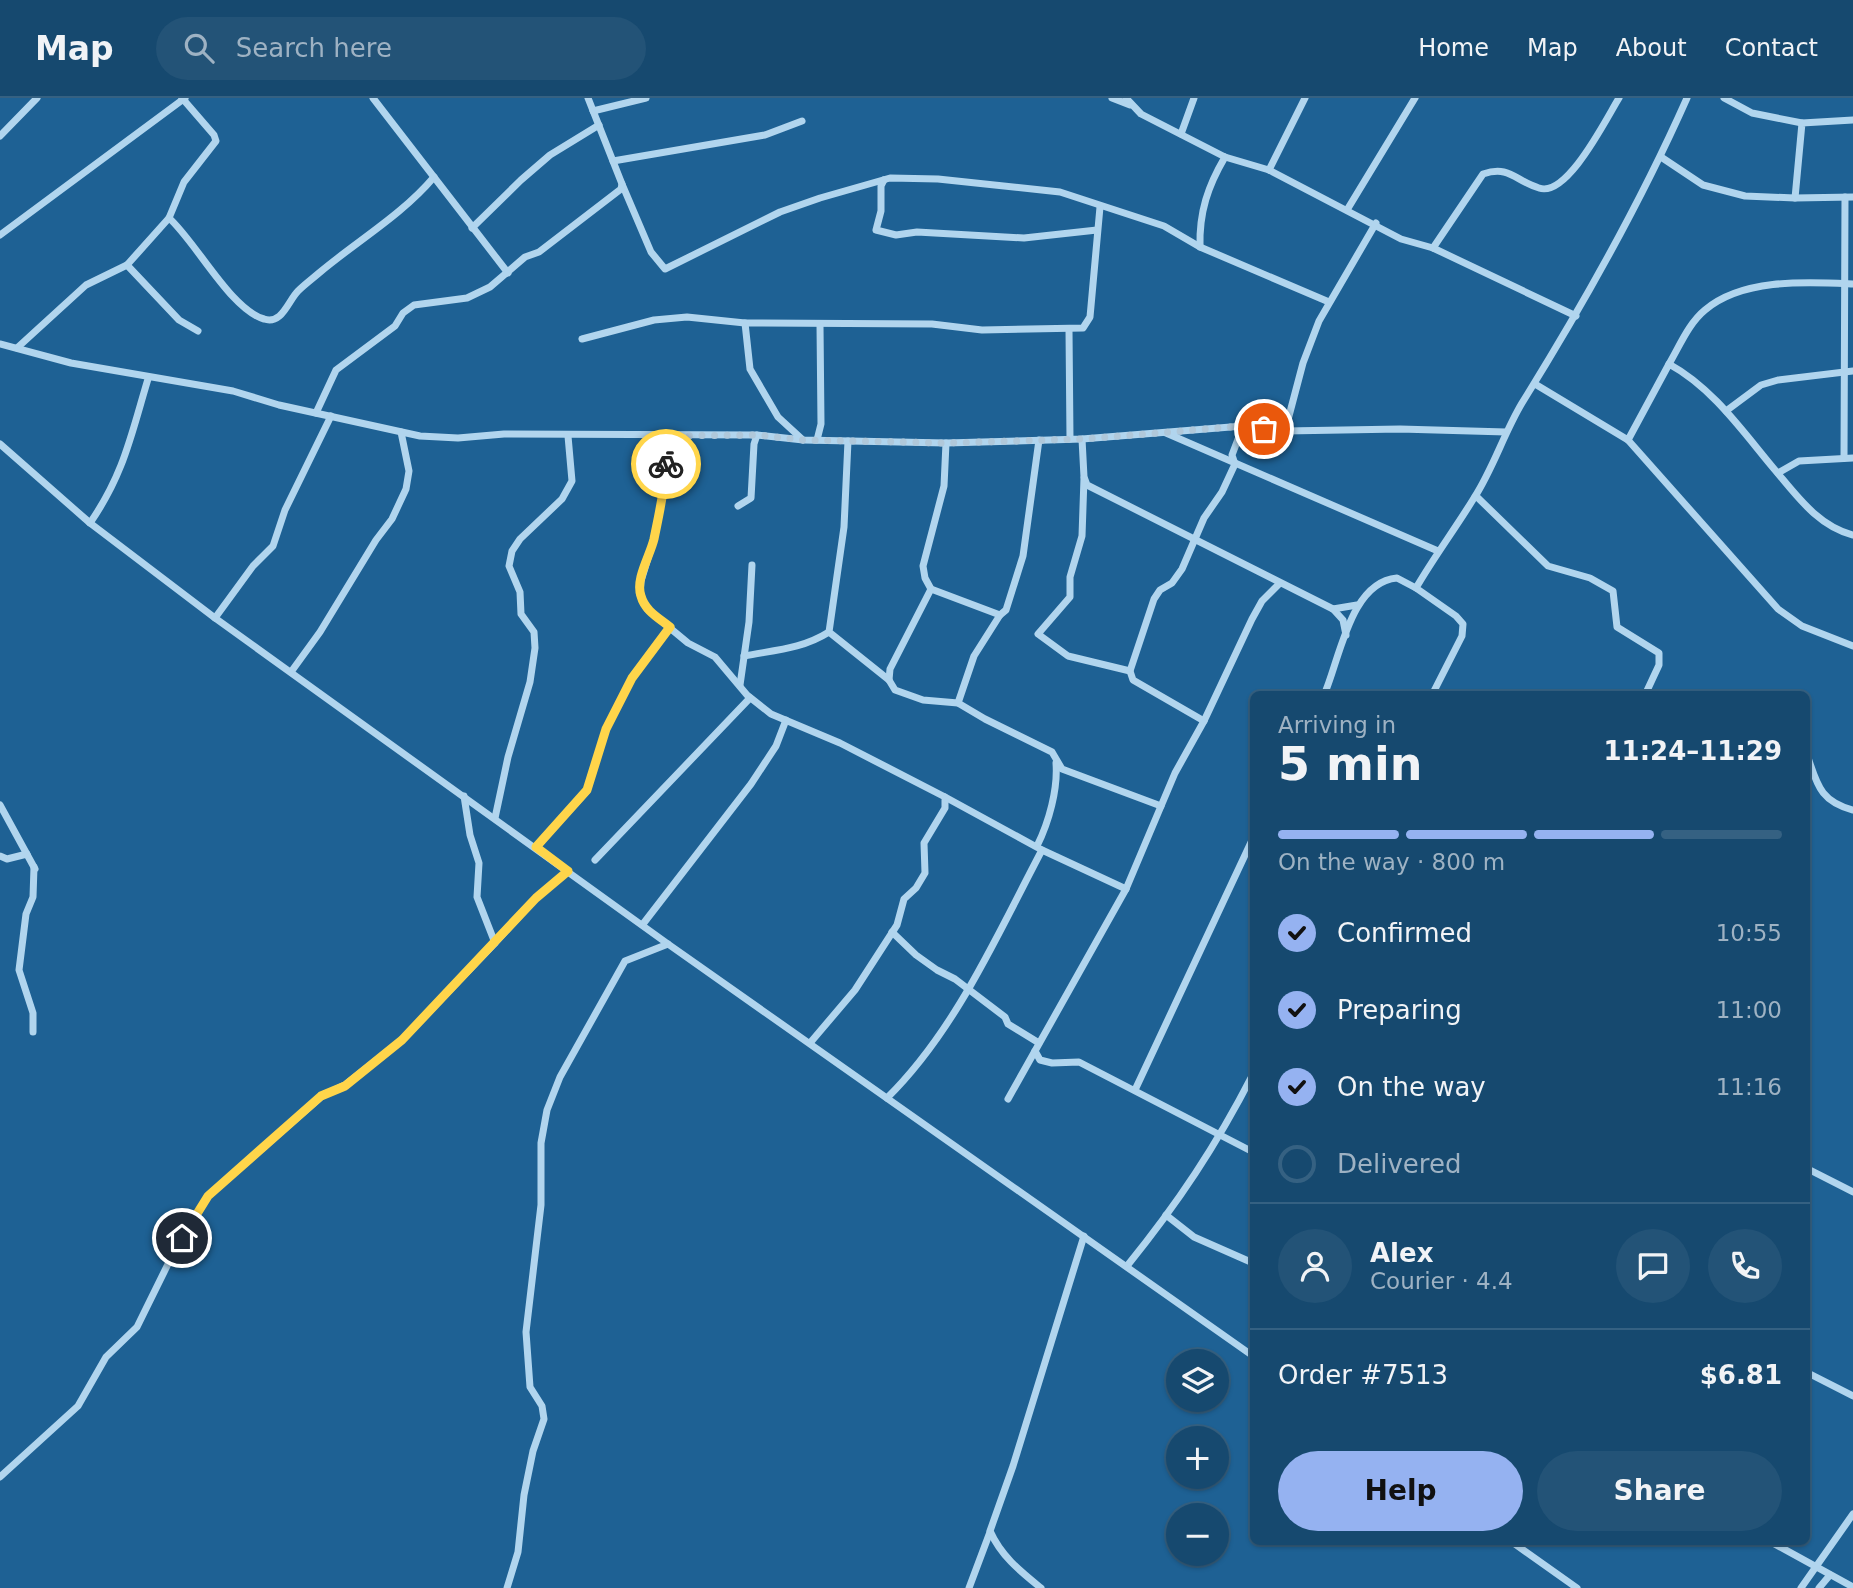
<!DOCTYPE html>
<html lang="en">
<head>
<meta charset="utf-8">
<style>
	:root { --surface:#16496f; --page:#235377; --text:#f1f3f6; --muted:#9eb2c3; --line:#356182; --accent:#95b2f1 }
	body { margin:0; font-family:"DejaVu Sans",sans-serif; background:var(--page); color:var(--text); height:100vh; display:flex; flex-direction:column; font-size:26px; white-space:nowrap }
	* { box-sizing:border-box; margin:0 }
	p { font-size:23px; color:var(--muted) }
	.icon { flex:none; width:38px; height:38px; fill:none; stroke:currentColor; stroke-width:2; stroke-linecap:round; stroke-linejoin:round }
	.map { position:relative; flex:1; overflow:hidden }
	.details { position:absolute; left:1250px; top:593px; width:560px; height:854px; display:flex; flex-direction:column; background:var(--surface); border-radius:10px; box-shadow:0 2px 5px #0004,0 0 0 2px var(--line) }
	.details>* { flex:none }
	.controls { position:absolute; left:1166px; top:1251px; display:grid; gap:14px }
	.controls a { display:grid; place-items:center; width:63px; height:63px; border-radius:50%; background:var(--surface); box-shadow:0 2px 5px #0004,0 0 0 2px var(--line); font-size:35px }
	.pin { position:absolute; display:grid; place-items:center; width:60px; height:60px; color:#fff; margin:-30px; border:4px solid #fff; border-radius:50%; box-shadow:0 2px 7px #0007 }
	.courier { position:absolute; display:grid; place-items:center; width:70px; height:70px; margin:-35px; border:5px solid #ffd54a; border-radius:50%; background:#fff; color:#222; box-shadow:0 2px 9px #0007 }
	.headline em { font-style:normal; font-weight:800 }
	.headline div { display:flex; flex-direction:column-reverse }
	.headline { display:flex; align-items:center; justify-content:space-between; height:119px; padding:0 28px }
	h1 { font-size:46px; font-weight:800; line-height:52px }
	.bar { display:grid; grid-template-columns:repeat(4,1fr); gap:10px 7px; align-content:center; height:84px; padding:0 28px }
	.bar i { height:9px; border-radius:5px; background:var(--line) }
	.bar .current { background:var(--accent) }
	.bar p { grid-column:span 4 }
	.line { display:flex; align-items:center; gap:18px; padding:0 28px; border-top:2px solid var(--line) }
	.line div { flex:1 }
	.round { display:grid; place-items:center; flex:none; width:74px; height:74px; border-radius:37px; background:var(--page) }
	ol { padding:0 28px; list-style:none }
	li { display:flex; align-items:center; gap:21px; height:77px }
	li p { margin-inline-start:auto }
	li .icon { padding:7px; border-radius:50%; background:var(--accent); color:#111; stroke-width:4 }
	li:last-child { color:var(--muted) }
	li i { width:38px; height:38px; border:4px solid var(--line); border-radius:50% }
	.cta { display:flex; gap:14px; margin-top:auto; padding:14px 28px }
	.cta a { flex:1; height:80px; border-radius:42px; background:var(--accent); color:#111; font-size:28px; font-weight:800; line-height:80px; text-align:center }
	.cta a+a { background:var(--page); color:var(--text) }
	header { display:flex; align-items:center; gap:42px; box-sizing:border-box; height:98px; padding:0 35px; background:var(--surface); border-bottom:2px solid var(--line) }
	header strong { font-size:33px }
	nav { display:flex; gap:38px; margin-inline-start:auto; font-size:24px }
	.search { width:490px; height:63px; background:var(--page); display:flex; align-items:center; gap:18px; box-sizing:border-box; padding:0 24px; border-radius:38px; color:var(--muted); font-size:26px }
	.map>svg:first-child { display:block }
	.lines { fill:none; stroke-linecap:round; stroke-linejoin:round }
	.street { stroke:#b1d5ee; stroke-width:7 }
	.done { stroke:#b0c8da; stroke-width:7; stroke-dasharray:0 12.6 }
	.route { stroke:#ffd54a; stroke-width:9 }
</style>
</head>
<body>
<header>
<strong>Map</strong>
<div class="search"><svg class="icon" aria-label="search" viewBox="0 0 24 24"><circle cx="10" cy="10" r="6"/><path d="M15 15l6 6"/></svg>Search here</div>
<nav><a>Home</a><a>Map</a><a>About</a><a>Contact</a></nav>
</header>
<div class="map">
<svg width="1853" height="1490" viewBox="0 0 1853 1490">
	<rect width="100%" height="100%" fill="#1e6194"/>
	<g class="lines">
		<g class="street">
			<polyline points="373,0 508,175"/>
			<polyline points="1112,0 1130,7"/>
			<polyline points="1126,0 1141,16 1225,59 1269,72 1401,141 1433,150 1576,218"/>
			<polyline points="1724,0 1752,15 1802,25"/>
			<polyline points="593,13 646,0"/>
			<polyline points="1181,36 1194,0"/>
			<polyline points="0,38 37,0"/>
			<polyline points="1661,59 1703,87 1745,98 1795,100 1802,25 1853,22"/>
			<polyline points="613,63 765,37 802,23"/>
			<polyline points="1269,72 1305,0"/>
			<polyline points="884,82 881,88 881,113 876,132 896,137 917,134 1024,140 1097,132"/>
			<polyline points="622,86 651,154 665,171 780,114 820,100 890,80 938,81 1060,94 1164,128 1200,149 1329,204"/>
			<polyline points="1795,100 1853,99"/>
			<polyline points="1347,112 1415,0"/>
			<path d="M 169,120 C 196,144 231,212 264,221 C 282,227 288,203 298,193 C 304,187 312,181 319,175 C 357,143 402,117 434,79"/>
			<polyline points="472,130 521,82 550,57 599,27"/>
			<polyline points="0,137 185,0"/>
			<path d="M 1200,149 C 1199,114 1208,88 1225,59"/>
			<path d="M 1433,150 L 1483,76 C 1510,67 1515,83 1539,90 C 1567,100 1606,21 1619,0"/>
			<polyline points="127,167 179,222 198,233"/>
			<polyline points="745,225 750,271 778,319 803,342"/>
			<polyline points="1069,232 1070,341"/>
			<polyline points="582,241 654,222 687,219 745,225 932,226 982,232 1083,230 1090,219 1100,109"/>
			<polyline points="0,246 71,265 233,293 279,307 420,338 458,340 504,336 757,337 803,342 946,345 1082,341 1243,328 1285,333 1400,331 1506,334"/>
			<polyline points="17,250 86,187 127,167 169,120 184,84 216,43 214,37 182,0"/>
			<path d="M 1669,266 C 1680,247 1689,225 1705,212 C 1743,180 1806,184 1853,186"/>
			<path d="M 1535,286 L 1628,342 L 1669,266 C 1713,290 1743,334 1775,372 C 1797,398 1818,428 1853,437"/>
			<polyline points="1726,313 1761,287 1778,282 1853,273"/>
			<polyline points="316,315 336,272 395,228 403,215 414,207 467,200 490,189 525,159 539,154 621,91 622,86 588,0"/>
			<polyline points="1285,333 1303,265 1319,223 1376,125"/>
			<polyline points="1166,335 1438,453"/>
			<polyline points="667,338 665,388 653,444 641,483 640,497 647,511 688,545 715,559 747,597 771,616 840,645 945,699 945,710 924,745 925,775 916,790 904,801 897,827 855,892 810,945"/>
			<polyline points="1082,341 1084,379 1087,387 1333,511 1343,522 1346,537"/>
			<polyline points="817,342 821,326 820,227"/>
			<polyline points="1628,342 1778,511 1802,528 1853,548"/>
			<polyline points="848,343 844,429 829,534 889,582"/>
			<polyline points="946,345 944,388 923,468 925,480 931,491 1000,517 1006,512 1023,458 1039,342"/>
			<polyline points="0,346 90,425 215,520 668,846 1253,1258"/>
			<polyline points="1844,360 1845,99"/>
			<polyline points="1778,375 1799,363 1853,360"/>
			<polyline points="1084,380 1082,438 1070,479 1070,499 1038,536 1068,558 1130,573"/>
			<polyline points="1476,398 1548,468 1590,480 1613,493 1617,529 1659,555 1659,567 1645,597"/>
			<polyline points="738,408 751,400 754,346 757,337"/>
			<path d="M 90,425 C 124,376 131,337 148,281"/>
			<polyline points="931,491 890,571 889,582 895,592 923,602 958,605 985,621 1052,654 1062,671 1161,708"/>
			<polyline points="1333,511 1357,507"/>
			<polyline points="215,520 253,468 273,448 285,412 331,318"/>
			<path d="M 744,558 C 775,552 802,551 829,534"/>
			<polyline points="291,574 320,534 376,442 392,421 406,391 409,373 401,334"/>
			<polyline points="740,587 749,524 752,467"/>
			<path d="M 1324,597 C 1340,561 1350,484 1397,480 L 1416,490"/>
			<path d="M 1432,597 L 1462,538 L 1463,526 L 1456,518 L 1416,490 C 1434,459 1455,431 1474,400 C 1493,371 1504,335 1522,305 C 1583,207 1640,106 1687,0"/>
			<polyline points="958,605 974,558 1000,517"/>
			<polyline points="1204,623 1133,582 1130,573 1154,501 1160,492 1172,485 1182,471 1204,420 1222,394 1235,366 1232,357 1243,328"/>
			<polyline points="1806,634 1806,635"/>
			<path d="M 1806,654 C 1817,684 1818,703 1853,712"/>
			<polyline points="945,699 1042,752 1126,791"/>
			<polyline points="0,707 35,771"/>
			<polyline points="495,720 508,659 530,584 535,550 534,534 521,516 520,494 509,468 512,453 520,441 562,401 572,383 568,338"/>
			<path d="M 1037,748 C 1049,724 1058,691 1056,665"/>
			<polyline points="536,749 587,693 606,631 632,580 670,529"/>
			<polyline points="0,758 7,761 27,756"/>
			<polyline points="595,762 750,600"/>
			<polyline points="643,826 751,686 776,648 786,622"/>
			<polyline points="892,834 916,857 937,872 955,881 1005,919 1008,926 1039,945"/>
			<polyline points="495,845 536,800 568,773"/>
			<polyline points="33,934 33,915 19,872 26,816 33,799 34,769"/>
			<polyline points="1035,953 1040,962 1052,965 1079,964 1253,1054"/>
			<polyline points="1135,992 1253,740"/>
			<path d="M 887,1000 C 956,932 997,837 1042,752"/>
			<polyline points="1008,1001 1126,791 1175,675 1204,623 1252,521 1262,503 1279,486"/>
			<polyline points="1806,1070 1853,1094"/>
			<polyline points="1166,1117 1194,1139 1253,1165"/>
			<path d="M 1127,1168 C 1178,1105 1216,1048 1253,976"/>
			<polyline points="1806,1274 1853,1298"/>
			<polyline points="0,1379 78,1308 106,1259 137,1229 170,1162 208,1098 322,998 345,987 402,942 495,845 477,799 479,765 470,737 464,698"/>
			<polyline points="1512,1444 1577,1490"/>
			<polyline points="1771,1444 1853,1489"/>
			<polyline points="507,1490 518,1454 524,1397 533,1353 544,1321 542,1308 530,1289 526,1234 541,1107 541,1045 547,1012 560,979 625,863 668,846"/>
			<polyline points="969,1490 990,1434"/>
			<path d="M 1041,1490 C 1020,1473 1001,1458 990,1433 L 1013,1368 L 1084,1138"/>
			<polyline points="1801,1490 1853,1416"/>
			<polyline points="1819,1490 1830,1477"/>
		</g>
	</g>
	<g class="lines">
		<polyline class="done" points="666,366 667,338 757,337 803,342 946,345 1082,341 1244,328 1264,331"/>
		<path class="route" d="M 182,1140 L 208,1098 L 321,998 L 345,988 L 402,942 L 536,800 L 568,773 L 536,749 L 587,692 L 606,631 L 632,580 L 670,529 C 659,520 645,513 641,498 C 635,481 650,458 654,441 C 659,416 665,391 666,366"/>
	</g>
</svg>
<div class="controls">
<a><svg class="icon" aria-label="layers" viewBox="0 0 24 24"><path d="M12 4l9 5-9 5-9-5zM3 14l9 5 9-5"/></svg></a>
<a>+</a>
<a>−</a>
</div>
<div class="pin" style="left:1264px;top:331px;background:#ea580c"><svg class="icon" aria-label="bag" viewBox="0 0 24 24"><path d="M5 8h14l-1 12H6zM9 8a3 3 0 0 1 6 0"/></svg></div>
<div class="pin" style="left:182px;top:1140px;background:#1f2937"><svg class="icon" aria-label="home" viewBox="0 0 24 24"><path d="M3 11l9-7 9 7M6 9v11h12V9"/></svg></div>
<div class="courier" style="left:666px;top:366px"><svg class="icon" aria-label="bike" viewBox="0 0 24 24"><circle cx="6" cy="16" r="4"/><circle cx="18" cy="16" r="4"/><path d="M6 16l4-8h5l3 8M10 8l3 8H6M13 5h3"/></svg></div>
<section class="details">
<div class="headline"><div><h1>5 min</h1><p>Arriving in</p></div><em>11:24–11:29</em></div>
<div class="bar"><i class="current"></i><i class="current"></i><i class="current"></i><i></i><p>On the way · 800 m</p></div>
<ol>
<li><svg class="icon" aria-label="check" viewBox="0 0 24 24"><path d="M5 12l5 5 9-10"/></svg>Confirmed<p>10:55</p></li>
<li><svg class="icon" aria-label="check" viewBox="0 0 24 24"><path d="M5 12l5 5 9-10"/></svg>Preparing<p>11:00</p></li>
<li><svg class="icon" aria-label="check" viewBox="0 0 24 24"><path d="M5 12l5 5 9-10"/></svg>On the way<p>11:16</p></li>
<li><i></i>Delivered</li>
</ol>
<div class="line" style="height:126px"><a class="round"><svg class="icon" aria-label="person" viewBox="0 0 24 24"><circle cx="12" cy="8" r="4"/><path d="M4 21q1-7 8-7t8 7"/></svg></a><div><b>Alex</b><p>Courier · 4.4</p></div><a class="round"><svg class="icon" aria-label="chat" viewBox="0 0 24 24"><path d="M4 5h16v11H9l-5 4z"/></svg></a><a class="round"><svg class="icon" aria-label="phone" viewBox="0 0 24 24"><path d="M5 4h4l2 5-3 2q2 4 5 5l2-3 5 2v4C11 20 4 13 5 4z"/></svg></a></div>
<div class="line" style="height:91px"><div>Order #7513</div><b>$6.81</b></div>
<div class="cta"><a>Help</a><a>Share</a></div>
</section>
</div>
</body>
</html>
